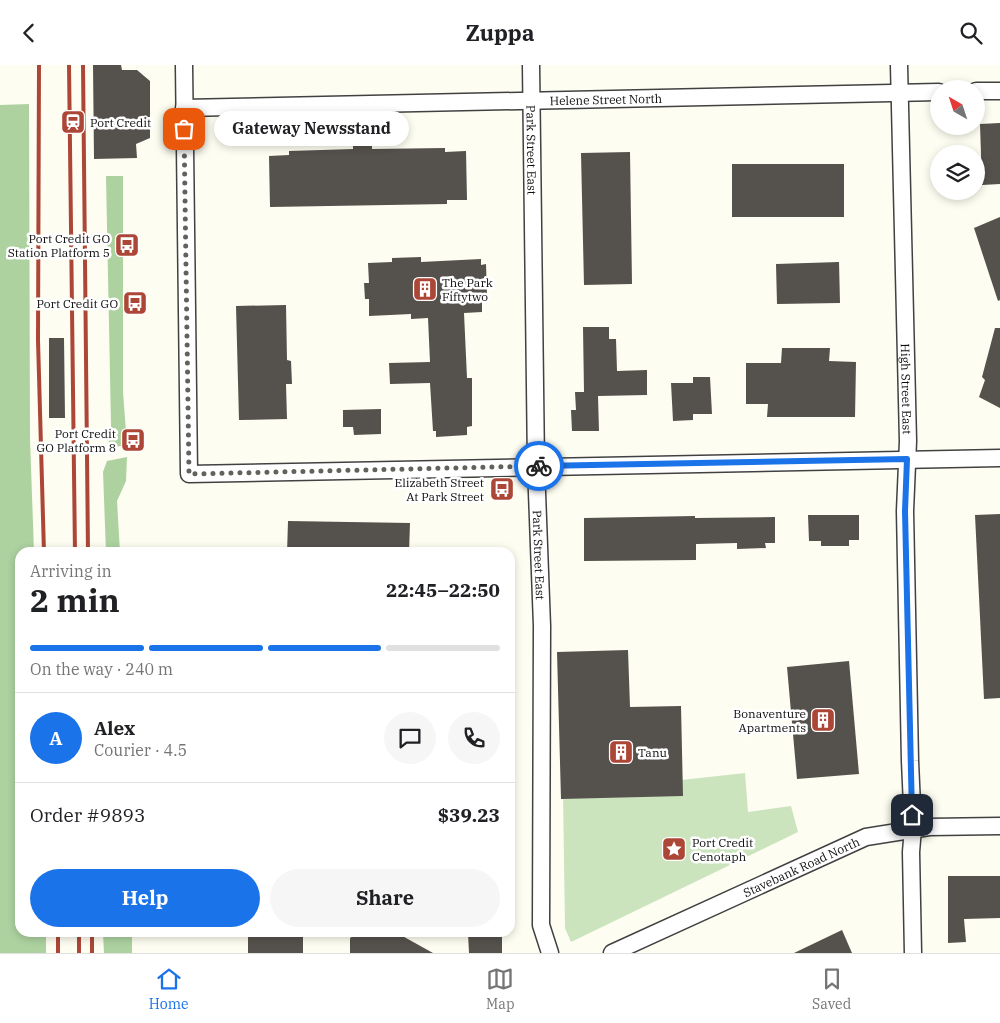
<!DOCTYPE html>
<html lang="en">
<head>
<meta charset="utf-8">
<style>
	:root { --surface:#fff; --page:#f6f6f6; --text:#202124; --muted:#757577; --line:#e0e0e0; --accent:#1a73e8 }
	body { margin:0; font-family:"IBM Plex Serif",serif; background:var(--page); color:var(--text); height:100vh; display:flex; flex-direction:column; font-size:19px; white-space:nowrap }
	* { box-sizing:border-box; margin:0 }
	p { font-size:16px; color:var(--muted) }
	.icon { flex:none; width:28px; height:28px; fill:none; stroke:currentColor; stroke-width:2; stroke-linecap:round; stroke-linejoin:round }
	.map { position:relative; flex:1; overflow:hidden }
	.sheet { position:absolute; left:15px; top:482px; width:500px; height:390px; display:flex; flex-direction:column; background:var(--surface); border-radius:15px; box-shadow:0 2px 8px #0003 }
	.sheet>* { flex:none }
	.needle { width:32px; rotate:321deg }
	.controls { position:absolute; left:930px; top:15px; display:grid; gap:10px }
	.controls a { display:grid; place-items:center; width:55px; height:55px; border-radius:50%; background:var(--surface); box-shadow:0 2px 8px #0003; font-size:25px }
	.pin { position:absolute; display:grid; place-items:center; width:42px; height:42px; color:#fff; margin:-21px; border-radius:10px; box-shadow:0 2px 8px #0006 }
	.courier { position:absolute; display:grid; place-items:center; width:50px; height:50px; margin:-25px; border:4px solid #1a73e8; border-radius:50%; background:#fff; color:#222; box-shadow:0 1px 6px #0007 }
	.bubble { position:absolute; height:35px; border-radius:18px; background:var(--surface); box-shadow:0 2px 8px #0003; font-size:16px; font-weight:700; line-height:35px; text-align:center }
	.head em { font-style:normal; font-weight:700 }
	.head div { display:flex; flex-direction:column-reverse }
	.head { display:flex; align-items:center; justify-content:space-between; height:85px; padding:0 15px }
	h1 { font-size:32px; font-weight:700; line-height:38px }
	.bar { display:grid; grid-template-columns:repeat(4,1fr); gap:8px 5px; align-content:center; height:60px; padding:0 15px }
	.bar i { height:6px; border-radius:4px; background:var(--line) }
	.bar .on { background:var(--accent) }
	.bar p { grid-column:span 4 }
	.line { display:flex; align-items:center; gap:12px; padding:0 15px; border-top:1px solid var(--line) }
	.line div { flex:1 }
	.round { display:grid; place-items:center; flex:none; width:52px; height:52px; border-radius:26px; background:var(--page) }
	.button { display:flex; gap:10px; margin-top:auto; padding:10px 15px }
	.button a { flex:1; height:58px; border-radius:30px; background:var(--accent); color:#fff; font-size:20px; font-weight:700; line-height:58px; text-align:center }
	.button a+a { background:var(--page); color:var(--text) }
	header { display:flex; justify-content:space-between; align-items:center; height:65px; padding:0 15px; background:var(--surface); font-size:22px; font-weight:700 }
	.tabs { display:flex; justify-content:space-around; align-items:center; height:70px; border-top:1px solid var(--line); background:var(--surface); font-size:14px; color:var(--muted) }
	.tabs a { display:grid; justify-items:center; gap:2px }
	.tabs .on { color:var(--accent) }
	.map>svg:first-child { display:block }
	.green { fill:#cbe4be }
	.forest { fill:#add2a0 }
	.building { fill:#55514c }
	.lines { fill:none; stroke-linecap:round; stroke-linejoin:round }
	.minor-casing { stroke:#414141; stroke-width:19 }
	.minor { stroke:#fff; stroke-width:16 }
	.rail { stroke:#ac4738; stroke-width:4 }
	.done { stroke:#62625d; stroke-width:5; stroke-dasharray:0 9 }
	.route { stroke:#1a73e8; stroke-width:6 }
	.labels { text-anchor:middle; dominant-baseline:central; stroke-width:5; stroke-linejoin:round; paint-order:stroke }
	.street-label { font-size:12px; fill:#0e0e0e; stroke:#fff }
	.poi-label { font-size:12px; fill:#0e0e0e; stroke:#fff; text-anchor:end }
</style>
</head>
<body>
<header><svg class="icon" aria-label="back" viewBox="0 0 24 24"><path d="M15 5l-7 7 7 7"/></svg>Zuppa<svg class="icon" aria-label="search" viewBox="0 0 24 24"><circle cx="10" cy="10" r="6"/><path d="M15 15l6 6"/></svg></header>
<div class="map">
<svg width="1000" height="888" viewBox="0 0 1000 888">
	<rect width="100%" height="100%" fill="#fdfdf1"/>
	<polygon class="green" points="745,708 748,747 791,741 798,767 571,877 565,863 563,728"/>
	<g class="forest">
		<polygon points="29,39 30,374 34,487 20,488 20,868 46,868 46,888 0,888 0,40"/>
		<polygon points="106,111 123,111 123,327 127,380 108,383 111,360"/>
		<polygon points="127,392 126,416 117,436 120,487 106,487 103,407 107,396"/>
		<polygon points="103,868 132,868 132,888 104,888"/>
	</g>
	<g class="building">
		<polygon points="93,0 121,0 122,5 137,5 150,16 150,73 136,79 137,93 94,94"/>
		<polygon points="1000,58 1000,119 982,120 980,59"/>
		<polygon points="353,71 372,71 372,84 445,83 445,87 466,86 467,135 447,135 447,139 270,142 269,91 289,90 289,86 353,84"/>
		<polygon points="630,87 632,219 584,220 581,88"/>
		<rect x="732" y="99" width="112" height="53"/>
		<polygon points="1000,152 1000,235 998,236 974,163"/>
		<polygon points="421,192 421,197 481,194 481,200 486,199 487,230 482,230 482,247 464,248 467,313 472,313 472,361 467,362 467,370 436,372 436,366 433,366 430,318 390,319 389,298 430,297 428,253 411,254 411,249 369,251 369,234 365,234 364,218 369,218 368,198 392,197 392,193"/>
		<polygon points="839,197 840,238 777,239 776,199"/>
		<polygon points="286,240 287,295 291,296 292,319 286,319 287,354 239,355 236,241"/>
		<polygon points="583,262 609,262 609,274 616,274 617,306 647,305 647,330 598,331 599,366 572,366 571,345 576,345 575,327 584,327"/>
		<polygon points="995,263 1000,263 1000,343 979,332 985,315 982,312"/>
		<polygon points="49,273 64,273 65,353 49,353"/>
		<polygon points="782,283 830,283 829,296 856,297 855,352 767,352 768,339 746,339 746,298 781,298"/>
		<polygon points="693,312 710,312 712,349 693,349 693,355 673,356 671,318 693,318"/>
		<polygon points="381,344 381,369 354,370 353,362 343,362 343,345"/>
		<polygon points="1000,449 1000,633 984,634 975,450"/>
		<polygon points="808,450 859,450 859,475 849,475 849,481 821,481 821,476 809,476"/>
		<polygon points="695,451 695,453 775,452 775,478 765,478 766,483 737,484 737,478 696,479 696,495 584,496 584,453"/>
		<polygon points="288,456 410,458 409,488 287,488"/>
		<polygon points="628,585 630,642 681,641 683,731 561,734 557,587"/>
		<polygon points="849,596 859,709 797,714 787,602"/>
		<polygon points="948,811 1000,811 1000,853 964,854 966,877 948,878"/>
		<polygon points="842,865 852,888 794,888"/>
		<rect x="248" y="868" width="55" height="20"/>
		<polygon points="358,868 397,868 433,888 350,888 350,873"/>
		<polygon points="468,868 502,868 502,888 469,888"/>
	</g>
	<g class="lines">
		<defs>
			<g id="minor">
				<polyline points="184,0 189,409 1000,393"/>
				<path id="s1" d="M 531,0 L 536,401 L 542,561 L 541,860 L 550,888"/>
				<path id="s2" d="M 899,0 L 908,376 L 905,446 L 910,696 L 913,763 L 911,787 L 913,888"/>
				<polyline points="976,26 1000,26"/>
				<path id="s3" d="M 184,43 L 939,27"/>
				<path id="s4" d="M 612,888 L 866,772 L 929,762 L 1000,761"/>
			</g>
		</defs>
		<use href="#minor" class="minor-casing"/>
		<use href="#minor" class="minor"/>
		<g class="rail">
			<polyline points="39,0 38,275 44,488"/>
			<polyline points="69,0 75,488"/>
			<polyline points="83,0 88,488"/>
			<polyline points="58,868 58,888"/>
			<polyline points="79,868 79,888"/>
			<polyline points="92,868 92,888"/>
		</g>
	</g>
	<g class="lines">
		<polyline class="done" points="184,64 189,409 539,401"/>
		<polyline class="route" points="539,401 907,394 905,446 912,750"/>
	</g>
	<defs>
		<symbol id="station-square" viewBox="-11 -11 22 22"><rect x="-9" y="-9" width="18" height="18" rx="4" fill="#ac4738" stroke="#fff"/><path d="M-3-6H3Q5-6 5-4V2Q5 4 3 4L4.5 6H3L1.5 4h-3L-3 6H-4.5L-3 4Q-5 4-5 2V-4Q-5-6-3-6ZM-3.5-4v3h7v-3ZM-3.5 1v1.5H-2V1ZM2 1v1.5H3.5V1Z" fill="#fff"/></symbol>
		<symbol id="bus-square" viewBox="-11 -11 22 22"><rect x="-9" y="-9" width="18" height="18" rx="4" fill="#ac4738" stroke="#fff"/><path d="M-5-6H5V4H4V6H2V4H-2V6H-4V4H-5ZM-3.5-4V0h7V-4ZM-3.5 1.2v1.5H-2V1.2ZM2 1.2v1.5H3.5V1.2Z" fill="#fff"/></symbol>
		<symbol id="building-square" viewBox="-11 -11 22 22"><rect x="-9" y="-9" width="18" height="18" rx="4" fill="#ac4738" stroke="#fff"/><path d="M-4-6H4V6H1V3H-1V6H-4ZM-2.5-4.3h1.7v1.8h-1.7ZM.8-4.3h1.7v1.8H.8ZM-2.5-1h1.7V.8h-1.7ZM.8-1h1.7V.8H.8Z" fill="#fff"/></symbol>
		<symbol id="sight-square" viewBox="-11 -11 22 22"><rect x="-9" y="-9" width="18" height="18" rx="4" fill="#ac4738" stroke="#fff"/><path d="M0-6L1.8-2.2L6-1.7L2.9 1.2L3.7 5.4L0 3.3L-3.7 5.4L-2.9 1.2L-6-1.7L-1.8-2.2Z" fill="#fff"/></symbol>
	</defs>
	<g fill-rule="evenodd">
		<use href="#station-square" x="59" y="43" width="28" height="28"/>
		<use href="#bus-square" x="113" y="166" width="28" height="28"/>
		<use href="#building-square" x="411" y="210" width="28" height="28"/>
		<use href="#bus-square" x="121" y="224" width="28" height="28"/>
		<use href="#bus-square" x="119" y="361" width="28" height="28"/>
		<use href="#bus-square" x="488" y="410" width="28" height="28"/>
		<use href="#building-square" x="809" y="641" width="28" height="28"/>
		<use href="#building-square" x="607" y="673" width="28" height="28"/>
		<use href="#sight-square" x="660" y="770" width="28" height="28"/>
	</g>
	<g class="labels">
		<g class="street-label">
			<text stroke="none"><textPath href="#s3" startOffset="422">Helene Street North</textPath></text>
			<text stroke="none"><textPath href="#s1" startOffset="85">Park Street East</textPath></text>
			<text stroke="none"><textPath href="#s2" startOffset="324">High Street East</textPath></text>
			<text stroke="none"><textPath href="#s1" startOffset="490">Park Street East</textPath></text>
			<text stroke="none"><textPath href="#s4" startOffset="208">Stavebank Road North</textPath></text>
		</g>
		<g class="poi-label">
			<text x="90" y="57" text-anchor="start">Port Credit</text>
			<text x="110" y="173">Port Credit GO<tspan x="110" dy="14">Station Platform 5</tspan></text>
			<text x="442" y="217" text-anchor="start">The Park<tspan x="442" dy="14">Fiftytwo</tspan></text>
			<text x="118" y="238">Port Credit GO</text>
			<text x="116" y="368">Port Credit<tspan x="116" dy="14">GO Platform 8</tspan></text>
			<text x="484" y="417">Elizabeth Street<tspan x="484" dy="14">At Park Street</tspan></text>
			<text x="806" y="648">Bonaventure<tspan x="806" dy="14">Apartments</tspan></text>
			<text x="638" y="687" text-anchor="start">Tanu</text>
			<text x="692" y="777" text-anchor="start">Port Credit<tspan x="692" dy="14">Cenotaph</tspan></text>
		</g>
	</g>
</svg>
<div class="controls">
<a><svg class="needle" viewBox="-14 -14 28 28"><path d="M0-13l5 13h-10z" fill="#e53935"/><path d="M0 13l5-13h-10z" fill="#757577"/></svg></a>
<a><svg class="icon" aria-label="layers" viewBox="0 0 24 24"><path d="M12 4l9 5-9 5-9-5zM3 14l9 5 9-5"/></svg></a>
</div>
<div class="pin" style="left:184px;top:64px;background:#ea580c"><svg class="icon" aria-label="bag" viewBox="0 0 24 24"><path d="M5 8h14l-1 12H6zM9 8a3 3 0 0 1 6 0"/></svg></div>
<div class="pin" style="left:912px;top:750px;background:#1f2937"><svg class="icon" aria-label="home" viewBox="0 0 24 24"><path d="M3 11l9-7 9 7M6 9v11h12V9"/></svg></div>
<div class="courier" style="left:539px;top:401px"><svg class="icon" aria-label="bike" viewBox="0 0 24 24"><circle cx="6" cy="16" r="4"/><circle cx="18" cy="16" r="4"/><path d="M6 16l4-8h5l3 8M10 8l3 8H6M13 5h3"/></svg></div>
<div class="bubble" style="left:214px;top:46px;width:195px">Gateway Newsstand</div>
<section class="sheet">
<div class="head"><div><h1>2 min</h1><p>Arriving in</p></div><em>22:45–22:50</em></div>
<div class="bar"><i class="on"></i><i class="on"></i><i class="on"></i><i></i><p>On the way · 240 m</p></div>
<div class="line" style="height:90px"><b class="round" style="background:var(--accent);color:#fff">A</b><div><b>Alex</b><p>Courier · 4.5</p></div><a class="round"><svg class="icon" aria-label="chat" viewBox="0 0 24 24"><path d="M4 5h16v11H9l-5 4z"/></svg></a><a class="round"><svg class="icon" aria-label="phone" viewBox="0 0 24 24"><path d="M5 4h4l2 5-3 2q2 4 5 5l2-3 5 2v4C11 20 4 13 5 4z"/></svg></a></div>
<div class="line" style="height:65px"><div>Order #9893</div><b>$39.23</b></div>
<div class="button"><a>Help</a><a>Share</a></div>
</section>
</div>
<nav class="tabs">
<a class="on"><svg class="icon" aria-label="home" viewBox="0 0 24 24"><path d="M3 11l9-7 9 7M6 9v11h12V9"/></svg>Home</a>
<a><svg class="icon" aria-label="map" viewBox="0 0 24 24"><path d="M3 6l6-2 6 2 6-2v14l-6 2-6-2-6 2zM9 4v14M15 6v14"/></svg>Map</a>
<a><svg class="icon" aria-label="saved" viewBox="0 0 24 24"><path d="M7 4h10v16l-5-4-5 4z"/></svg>Saved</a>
</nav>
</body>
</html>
